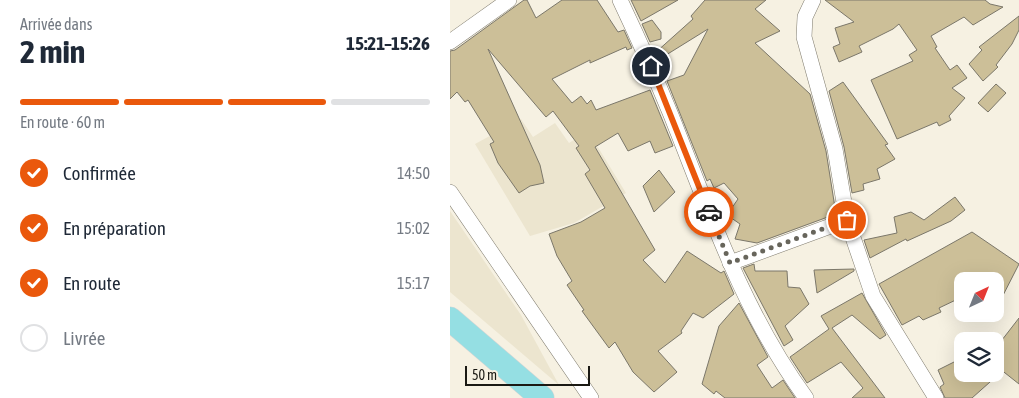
<!DOCTYPE html>
<html lang="fr">
<head>
<meta charset="utf-8">
<style>
	:root { --surface:#fff; --page:#f6f6f7; --text:#1f2937; --muted:#747a83; --line:#e0e1e3; --accent:#ea580c }
	body { margin:0; font-family:"Asap Condensed",sans-serif; background:var(--page); color:var(--text); height:100vh; display:flex; flex-direction:column; font-size:19px; white-space:nowrap }
	* { box-sizing:border-box; margin:0 }
	p { font-size:16px; color:var(--muted) }
	.icon { flex:none; width:28px; height:28px; fill:none; stroke:currentColor; stroke-width:2; stroke-linecap:round; stroke-linejoin:round }
	.map { position:relative; flex:1; overflow:hidden }
	.details { display:flex; flex-direction:column; background:var(--surface); width:450px }
	.details>* { flex:none }
	.needle { width:32px; rotate:43deg }
	.buttons { position:absolute; left:504px; top:272px; display:grid; gap:10px }
	.buttons a { display:grid; place-items:center; width:50px; height:50px; border-radius:10px; background:var(--surface); box-shadow:0 5px 20px #0002; font-size:25px }
	.scale { position:absolute; left:15px; bottom:12px; width:125px; box-sizing:border-box; padding-left:5px; border:2px solid #1a1913; border-top:0; font-size:14px; line-height:18px; white-space:nowrap; color:#1a1913; -webkit-text-stroke:4px #f6f1e2; paint-order:stroke }
	.pin { position:absolute; display:grid; place-items:center; width:42px; height:42px; color:#fff; margin:-21px; border:2px solid #fff; border-radius:50%; box-shadow:0 1px 5px #0007 }
	.courier { position:absolute; display:grid; place-items:center; width:50px; height:50px; margin:-25px; border:4px solid #ea580c; border-radius:50%; background:#fff; color:#222; box-shadow:0 1px 6px #0007 }
	.overview em { font-style:normal; font-weight:700 }
	.overview div { display:flex; flex-direction:column-reverse }
	.overview { display:flex; align-items:center; justify-content:space-between; height:85px; padding:0 20px }
	h1 { font-size:32px; font-weight:700; line-height:38px }
	.bar { display:grid; grid-template-columns:repeat(4,1fr); gap:8px 5px; align-content:center; height:60px; padding:0 20px }
	.bar i { height:6px; border-radius:4px; background:var(--line) }
	.bar .on { background:var(--accent) }
	.bar p { grid-column:span 4 }
	ol { padding:0 20px; list-style:none }
	li { display:flex; align-items:center; gap:15px; height:55px }
	li p { margin-inline-start:auto }
	li .icon { padding:5px; border-radius:50%; background:var(--accent); color:#fff; stroke-width:4 }
	li:last-child { color:var(--muted) }
	li i { width:28px; height:28px; border:2px solid var(--line); border-radius:50% }
	main { display:flex; flex:1; min-height:0 }
	.map>svg:first-child { display:block }
	.built { fill:#ece5cf }
	.building { fill:#ccbf98; stroke:#7b776a }
	.lines { fill:none; stroke-linecap:round; stroke-linejoin:round }
	.minor-casing { stroke:#817d70; stroke-width:16 }
	.primary-casing { stroke:#d6d6d5; stroke-width:25 }
	.minor { stroke:#fff; stroke-width:15 }
	.primary { stroke:#95dfe3; stroke-width:24 }
	.done { stroke:#67655b; stroke-width:5; stroke-dasharray:0 9 }
	.route { stroke:#ea580c; stroke-width:6 }
</style>
</head>
<body>
<main>
<section class="details">
<div class="overview"><div><h1>2 min</h1><p>Arrivée dans</p></div><em>15:21–15:26</em></div>
<div class="bar"><i class="on"></i><i class="on"></i><i class="on"></i><i></i><p>En route · 60 m</p></div>
<ol>
<li><svg class="icon" aria-label="check" viewBox="0 0 24 24"><path d="M5 12l5 5 9-10"/></svg>Confirmée<p>14:50</p></li>
<li><svg class="icon" aria-label="check" viewBox="0 0 24 24"><path d="M5 12l5 5 9-10"/></svg>En préparation<p>15:02</p></li>
<li><svg class="icon" aria-label="check" viewBox="0 0 24 24"><path d="M5 12l5 5 9-10"/></svg>En route<p>15:17</p></li>
<li><i></i>Livrée</li>
</ol>
</section>
<div class="map">
<svg width="569" height="398" viewBox="0 0 569 398">
	<rect width="100%" height="100%" fill="#f6f1e2"/>
	<g class="built">
		<polygon points="71,119 83,137 105,123 119,143 138,131 176,193 124,223 80,236 25,144"/>
		<polygon points="0,211 71,315 109,385 0,292"/>
	</g>
	<g class="building">
		<polygon points="74,0 77,0 86,18 112,0 147,0 168,32 174,30 182,48 177,50 176,47 140,63 140,60 102,79 122,103 131,96 137,104 141,100 146,110 200,90 223,146 205,153 200,141 178,151 168,133 145,147 205,250 193,260 215,283 237,251 271,273 274,271 284,294 253,318 243,313 231,331 232,333 208,351 227,372 204,392 183,372 165,342 159,348 132,311 134,310 117,285 122,281 107,256 99,234 131,222 155,208 135,174 140,170 126,148 129,146 103,111 96,117 38,49 90,165 94,183 80,186 69,193 48,163 40,144 44,142 18,100 15,102 7,92 0,99 0,51 5,50"/>
		<polygon points="181,0 228,0 191,21"/>
		<polygon points="255,0 316,0 305,9 330,31 305,43 360,94 376,151 386,214 307,243 285,239 290,224 277,215 288,199 274,183 264,188 260,179 257,181 217,81 234,75 258,29 208,60 205,53 243,19 241,16"/>
		<polygon points="375,0 535,0 540,4 553,7 523,25 514,17 481,36 487,47 485,48 500,70 507,65 517,78 502,88 515,98 499,116 501,120 489,126 487,122 447,139 421,80 463,61 459,55 467,50 449,24 443,29 409,46 412,52 389,62 383,47 390,44 385,28 404,22"/>
		<polygon points="569,16 569,30 562,44 546,65 548,67 533,81 519,64 532,50 529,47"/>
		<polygon points="202,20 211,32 211,39 200,42 192,24"/>
		<polygon points="393,82 438,144 435,145 445,159 427,169 430,179 413,184 414,190 402,193 394,147 379,91"/>
		<polygon points="546,84 556,93 538,112 528,103"/>
		<polygon points="209,170 225,192 204,212 193,186"/>
		<polygon points="505,197 515,210 501,221 457,241 456,239 420,258 414,240 447,233 444,217 461,212 474,220"/>
		<polygon points="522,232 569,264 545,311 545,281 512,281 512,297 489,308 491,312 473,320 469,316 452,325 429,284"/>
		<polygon points="304,264 305,271 337,271 338,287 350,288 359,304 335,326 343,340 334,346 293,268"/>
		<polygon points="404,269 404,271 367,293 364,270"/>
		<polygon points="412,293 436,335 430,339 402,315 382,328 435,398 402,398 413,388 391,362 357,383 340,357 379,329 371,316"/>
		<polygon points="289,303 318,357 307,365 322,388 333,380 345,398 275,398 266,391 264,394 252,384 269,326"/>
		<polygon points="569,318 569,384 545,365 545,349"/>
		<polygon points="512,358 512,374 549,374 522,398 495,398 490,387 494,384 488,370"/>
	</g>
	<g class="lines">
		<defs>
			<g id="minor">
				<path d="M 170,0 C 188,38 205,76 221,115 C 260,213 293,312 356,398"/>
				<polyline points="363,0 355,17 354,37 385,149 397,220 423,296 486,398"/>
				<polyline points="0,42 59,0"/>
				<polyline points="0,192 141,398"/>
				<polyline points="280,263 397,220"/>
			</g>
			<polyline id="primary" points="0,319 92,398"/>
		</defs>
		<use href="#minor" class="minor-casing"/>
		<use href="#primary" class="primary-casing"/>
		<use href="#minor" class="minor"/>
		<use href="#primary" class="primary"/>
	</g>
	<g class="lines">
		<polyline class="done" points="259,212 280,263 397,220"/>
		<polyline class="route" points="201,66 259,212"/>
	</g>
</svg>
<div class="buttons">
<a><svg class="needle" viewBox="-14 -14 28 28"><path d="M0-13l5 13h-10z" fill="#e53935"/><path d="M0 13l5-13h-10z" fill="#747a83"/></svg></a>
<a><svg class="icon" aria-label="layers" viewBox="0 0 24 24"><path d="M12 4l9 5-9 5-9-5zM3 14l9 5 9-5"/></svg></a>
</div>
<div class="scale">50 m</div>
<div class="pin" style="left:397px;top:220px;background:#ea580c"><svg class="icon" aria-label="bag" viewBox="0 0 24 24"><path d="M5 8h14l-1 12H6zM9 8a3 3 0 0 1 6 0"/></svg></div>
<div class="pin" style="left:201px;top:66px;background:#1f2937"><svg class="icon" aria-label="home" viewBox="0 0 24 24"><path d="M3 11l9-7 9 7M6 9v11h12V9"/></svg></div>
<div class="courier" style="left:259px;top:212px"><svg class="icon" aria-label="car" viewBox="0 0 24 24"><path d="M5 17H2v-5l4-1 3-4h7l3 4 3 1v5h-3M9 17h6M6 11h13"/><circle cx="7" cy="17" r="2"/><circle cx="17" cy="17" r="2"/></svg></div>
</div>
</main>
</body>
</html>
